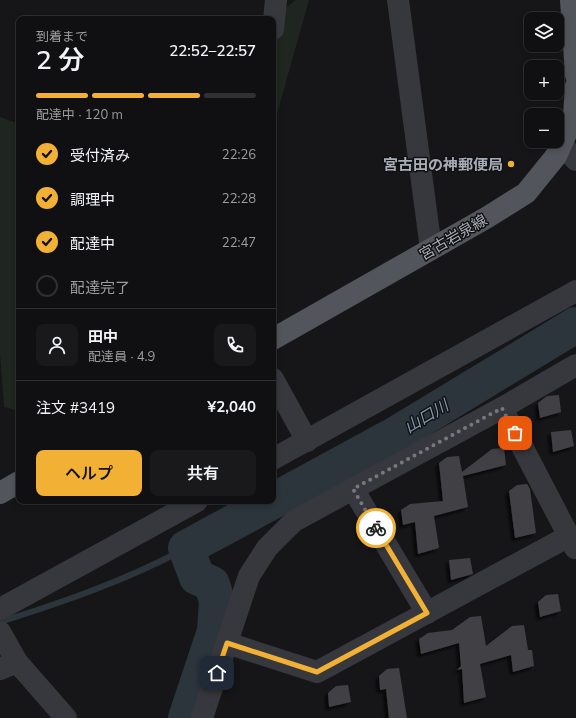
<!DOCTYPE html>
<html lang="ja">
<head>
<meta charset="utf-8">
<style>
	:root { --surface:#101012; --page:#19191b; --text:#f1f3f6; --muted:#9c9d9f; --line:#303032; --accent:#f2b134 }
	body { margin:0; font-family:Mulish,"Noto Sans JP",sans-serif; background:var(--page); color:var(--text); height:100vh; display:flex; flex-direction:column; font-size:15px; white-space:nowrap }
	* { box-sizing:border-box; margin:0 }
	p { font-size:13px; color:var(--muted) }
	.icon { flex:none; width:22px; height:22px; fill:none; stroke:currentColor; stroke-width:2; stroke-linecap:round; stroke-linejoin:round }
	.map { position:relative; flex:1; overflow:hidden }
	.drawer { position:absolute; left:16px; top:16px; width:260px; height:488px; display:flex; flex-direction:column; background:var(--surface); border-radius:8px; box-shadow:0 2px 6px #0003,0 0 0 1px var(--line) }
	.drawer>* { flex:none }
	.controls { position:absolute; left:524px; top:12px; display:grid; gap:8px }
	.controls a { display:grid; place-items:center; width:40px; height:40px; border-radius:8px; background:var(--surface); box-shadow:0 2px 6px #0003,0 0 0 1px var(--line); font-size:20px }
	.pin { position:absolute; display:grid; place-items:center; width:34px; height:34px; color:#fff; margin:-17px; border-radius:8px; box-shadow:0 2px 6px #0006 }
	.courier { position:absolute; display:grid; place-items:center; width:40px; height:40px; margin:-20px; border:3px solid #f2b134; border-radius:50%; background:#fff; color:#222; box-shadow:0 1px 5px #0007 }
	.head em { font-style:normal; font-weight:600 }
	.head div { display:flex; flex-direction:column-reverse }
	.head { display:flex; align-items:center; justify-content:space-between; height:68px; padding:0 20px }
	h1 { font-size:26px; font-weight:600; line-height:30px }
	.bar { display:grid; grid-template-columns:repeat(4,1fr); gap:6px 4px; align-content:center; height:48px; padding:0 20px }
	.bar i { height:5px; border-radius:3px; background:var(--line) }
	.bar .on { background:var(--accent) }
	.bar p { grid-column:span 4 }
	.line { display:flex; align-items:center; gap:10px; padding:0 20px; border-top:1px solid var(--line) }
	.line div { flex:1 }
	.round { display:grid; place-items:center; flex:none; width:42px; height:42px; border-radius:8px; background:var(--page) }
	ol { padding:0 20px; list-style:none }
	li { display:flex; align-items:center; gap:12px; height:44px }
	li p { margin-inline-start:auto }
	li .icon { padding:4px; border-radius:50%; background:var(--accent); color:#111; stroke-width:4 }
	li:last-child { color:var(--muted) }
	li i { width:22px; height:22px; border:2px solid var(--line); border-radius:50% }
	.cta { display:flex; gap:8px; margin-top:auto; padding:8px 20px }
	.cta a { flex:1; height:46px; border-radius:8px; background:var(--accent); color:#111; font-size:16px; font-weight:600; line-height:46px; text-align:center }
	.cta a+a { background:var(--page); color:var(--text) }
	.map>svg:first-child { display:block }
	.green { fill:#1e261f }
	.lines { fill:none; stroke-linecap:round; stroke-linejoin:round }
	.stream { stroke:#2c353c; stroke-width:6 }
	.river { stroke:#2c353c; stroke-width:36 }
	.building { fill:#404145; filter:url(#shadow) }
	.minor { stroke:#37383d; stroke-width:22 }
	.primary { stroke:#53555c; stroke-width:22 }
	.done { stroke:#757880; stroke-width:4; stroke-dasharray:0 7.2 }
	.route { stroke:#f2b134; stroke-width:5 }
	.poi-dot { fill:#f2b134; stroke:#111113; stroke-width:1.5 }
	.labels { text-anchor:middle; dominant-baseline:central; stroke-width:3; stroke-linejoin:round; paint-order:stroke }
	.poi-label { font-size:15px; font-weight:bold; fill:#a8adb8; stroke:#111113; text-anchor:end }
	.street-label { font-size:15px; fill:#a8adb8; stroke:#111113 }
	.water-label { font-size:16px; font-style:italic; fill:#7f9bb3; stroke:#111113 }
</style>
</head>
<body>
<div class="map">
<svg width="576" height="718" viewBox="0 0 576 718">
	<defs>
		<filter id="shadow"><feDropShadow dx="-3.5" dy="3.5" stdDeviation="1" flood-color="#0009"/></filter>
	</defs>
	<rect width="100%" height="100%" fill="#161618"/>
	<g class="green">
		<polygon points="296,0 309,0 273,128 273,19 271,19"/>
		<polygon points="0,117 19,124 19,411 4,407 0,353"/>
	</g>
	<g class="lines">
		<path class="stream" d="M 0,622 C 63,602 128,580 186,548"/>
		<g class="river">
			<polyline points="273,501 398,433 576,325"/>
			<polyline points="186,718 215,631 217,601 212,584 197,577 186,548 273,501"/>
		</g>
	</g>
	<g class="building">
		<polygon points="559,395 561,412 540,418 538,403 547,396"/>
		<polygon points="571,430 574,446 553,452 551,432"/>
		<polygon points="504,448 506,465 463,476 468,507 434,516 439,548 418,554 415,522 403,525 401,510 410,504 443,501 439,463 447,457 459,456 462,472 492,449"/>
		<polygon points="527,484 530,489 536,533 515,538 509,491 517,485"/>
		<polygon points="470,558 473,574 451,580 449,560"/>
		<polygon points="558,594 561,611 540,617 538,602 546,595"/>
		<polygon points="481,616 486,646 512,626 524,625 528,650 532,650 534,666 513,672 511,655 480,664 486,697 464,703 462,669 457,670 461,666 459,643 421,654 419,639 428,633 452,630 470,617"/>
		<polygon points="399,668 407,718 389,718 386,689 380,690 379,676 387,669"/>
		<polygon points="348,685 351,702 329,707 328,693 336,686"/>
	</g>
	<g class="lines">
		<g class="minor">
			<polyline points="398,0 431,249"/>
			<polyline points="273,29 276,0"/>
			<polyline points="561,144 576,160"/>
			<polyline points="273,379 307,441"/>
			<polyline points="502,408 575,548"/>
			<polyline points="273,459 576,291"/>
			<polyline points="353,489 427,613"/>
			<polyline points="0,609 197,501"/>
			<polyline points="0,632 17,662 66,718"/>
			<polyline points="227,643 317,672 569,536"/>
			<polyline points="0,669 17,662"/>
			<polyline points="202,718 249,576 267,548 294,521 502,408 576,365"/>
		</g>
		<g class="primary">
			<polyline points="571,0 576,75"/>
			<polyline points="273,339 486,218 526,193 556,156 574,116 576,86"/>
			<polyline points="0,493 19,482"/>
		</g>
	</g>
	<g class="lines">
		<polyline class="done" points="376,528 353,489 502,408 515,433"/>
		<polyline class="route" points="217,673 227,643 317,672 427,613 376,528"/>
	</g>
	<circle class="poi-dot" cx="511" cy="164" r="4"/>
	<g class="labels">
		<g class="poi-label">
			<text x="503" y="164">宮古田の神郵便局</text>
		</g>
		<g class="street-label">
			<text transform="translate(453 237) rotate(-30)">宮古岩泉線</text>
		</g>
		<g class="water-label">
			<text transform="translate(426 416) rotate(-31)">山口川</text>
		</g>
	</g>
</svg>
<div class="controls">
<a><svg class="icon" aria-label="layers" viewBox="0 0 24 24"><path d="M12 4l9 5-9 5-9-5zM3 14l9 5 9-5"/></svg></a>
<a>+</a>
<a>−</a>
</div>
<div class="pin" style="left:515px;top:433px;background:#ea580c"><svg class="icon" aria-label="bag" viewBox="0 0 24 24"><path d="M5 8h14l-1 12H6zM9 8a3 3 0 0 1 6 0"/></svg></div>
<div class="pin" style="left:217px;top:673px;background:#1f2937"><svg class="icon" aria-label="home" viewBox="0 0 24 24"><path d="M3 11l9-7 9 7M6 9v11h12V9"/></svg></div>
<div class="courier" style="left:376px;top:528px"><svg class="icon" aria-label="bike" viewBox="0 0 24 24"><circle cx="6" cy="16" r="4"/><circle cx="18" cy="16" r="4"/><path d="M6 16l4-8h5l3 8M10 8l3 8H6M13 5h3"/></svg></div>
<section class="drawer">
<div class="head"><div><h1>2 分</h1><p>到着まで</p></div><em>22:52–22:57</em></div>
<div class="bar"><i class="on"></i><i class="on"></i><i class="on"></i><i></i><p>配達中 · 120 m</p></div>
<ol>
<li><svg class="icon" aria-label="check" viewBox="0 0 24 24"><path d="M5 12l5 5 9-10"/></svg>受付済み<p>22:26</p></li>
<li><svg class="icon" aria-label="check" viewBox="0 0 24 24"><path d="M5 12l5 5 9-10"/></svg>調理中<p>22:28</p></li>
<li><svg class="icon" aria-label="check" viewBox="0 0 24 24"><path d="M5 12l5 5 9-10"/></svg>配達中<p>22:47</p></li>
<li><i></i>配達完了</li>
</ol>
<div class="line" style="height:72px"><a class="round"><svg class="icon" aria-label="person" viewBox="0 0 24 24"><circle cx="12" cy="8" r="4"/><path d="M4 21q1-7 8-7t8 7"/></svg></a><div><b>田中</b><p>配達員 · 4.9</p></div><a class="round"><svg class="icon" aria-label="phone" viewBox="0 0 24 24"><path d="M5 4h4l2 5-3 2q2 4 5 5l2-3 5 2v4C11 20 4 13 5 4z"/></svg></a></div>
<div class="line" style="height:52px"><div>注文 #3419</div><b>¥2,040</b></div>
<div class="cta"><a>ヘルプ</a><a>共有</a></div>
</section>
</div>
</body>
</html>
